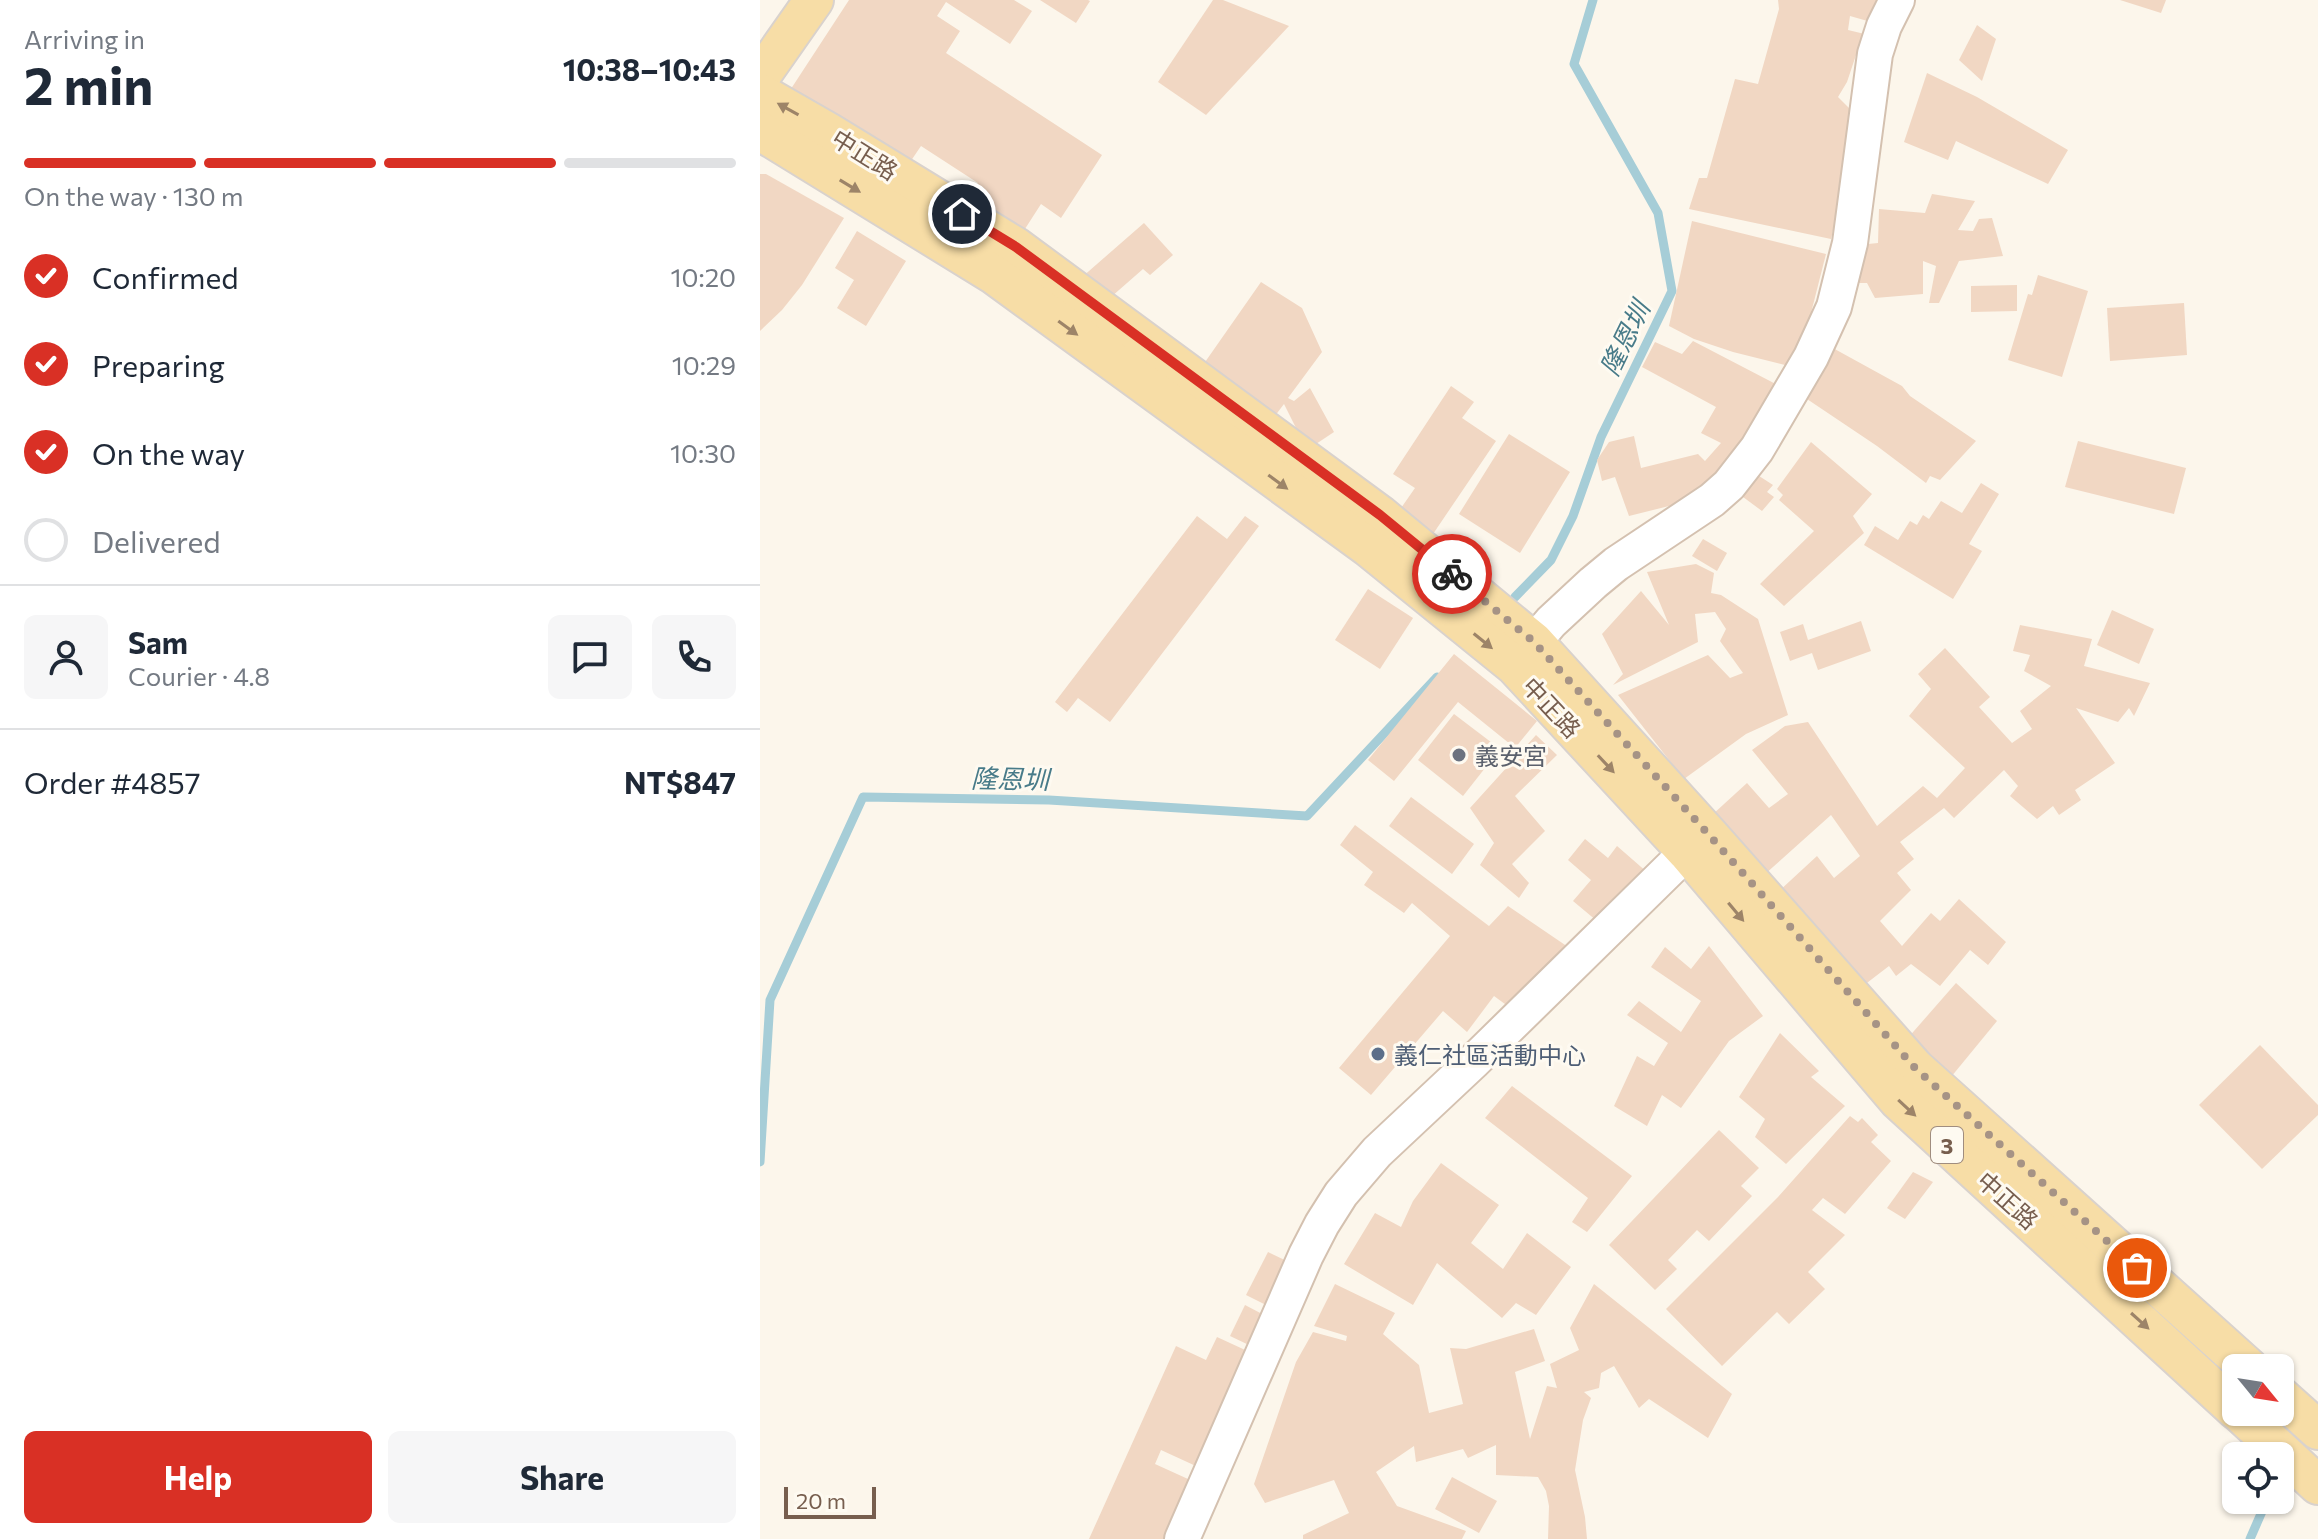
<!DOCTYPE html>
<html lang="en">
<head>
<meta charset="utf-8">
<style>
	:root { --surface:#fff; --page:#f6f6f7; --text:#1f2937; --muted:#747a83; --line:#e0e1e3; --accent:#d93025 }
	body { margin:0; font-family:Commissioner,"Noto Sans TC",sans-serif; background:var(--page); color:var(--text); height:100vh; display:flex; flex-direction:column; font-size:30px; white-space:nowrap }
	* { box-sizing:border-box; margin:0 }
	p { font-size:26px; color:var(--muted) }
	.icon { flex:none; width:44px; height:44px; fill:none; stroke:currentColor; stroke-width:2; stroke-linecap:round; stroke-linejoin:round }
	.map { position:relative; flex:1; overflow:hidden }
	.side { display:flex; flex-direction:column; background:var(--surface); width:760px }
	.side>* { flex:none }
	.needle { width:52px; rotate:120deg }
	.controls { position:absolute; left:1462px; top:1354px; display:grid; gap:16px }
	.controls a { display:grid; place-items:center; width:72px; height:72px; border-radius:12px; background:var(--surface); box-shadow:0 2px 6px #0004; font-size:40px }
	.scale { position:absolute; left:24px; bottom:20px; width:92px; box-sizing:border-box; padding-left:8px; border:4px solid #775e4e; border-top:0; font-size:22px; line-height:28px; white-space:nowrap; color:#775e4e; -webkit-text-stroke:6px #fefaf1; paint-order:stroke }
	.pin { position:absolute; display:grid; place-items:center; width:68px; height:68px; color:#fff; margin:-34px; border:4px solid #fff; border-radius:50%; box-shadow:0 2px 8px #0007 }
	.courier { position:absolute; display:grid; place-items:center; width:80px; height:80px; margin:-40px; border:6px solid #d93025; border-radius:50%; background:#fff; color:#222; box-shadow:0 2px 10px #0007 }
	.summary em { font-style:normal; font-weight:700 }
	.summary div { display:flex; flex-direction:column-reverse }
	.summary { display:flex; align-items:center; justify-content:space-between; height:136px; padding:0 24px }
	h1 { font-size:52px; font-weight:700; line-height:60px }
	.bar { display:grid; grid-template-columns:repeat(4,1fr); gap:12px 8px; align-content:center; height:96px; padding:0 24px }
	.bar i { height:10px; border-radius:6px; background:var(--line) }
	.bar .active { background:var(--accent) }
	.bar p { grid-column:span 4 }
	.line { display:flex; align-items:center; gap:20px; padding:0 24px; border-top:2px solid var(--line) }
	.line div { flex:1 }
	.round { display:grid; place-items:center; flex:none; width:84px; height:84px; border-radius:12px; background:var(--page) }
	ol { padding:0 24px; list-style:none }
	li { display:flex; align-items:center; gap:24px; height:88px }
	li p { margin-inline-start:auto }
	li .icon { padding:8px; border-radius:50%; background:var(--accent); color:#fff; stroke-width:4 }
	li:last-child { color:var(--muted) }
	li i { width:44px; height:44px; border:4px solid var(--line); border-radius:50% }
	.action { display:flex; gap:16px; margin-top:auto; padding:16px 24px }
	.action a { flex:1; height:92px; border-radius:12px; background:var(--accent); color:#fff; font-size:32px; font-weight:700; line-height:92px; text-align:center }
	.action a+a { background:var(--page); color:var(--text) }
	main { display:flex; flex:1; min-height:0 }
	.map>svg:first-child { display:block }
	.lines { fill:none; stroke-linecap:round; stroke-linejoin:round }
	.stream { stroke:#a6cdd7; stroke-width:9 }
	.building { fill:#f1d7c3 }
	.secondary-casing { stroke:#d4c1b0; stroke-width:38 }
	.primary-casing { stroke:#d9d2cd; stroke-width:42 }
	.secondary { stroke:#fff; stroke-width:34 }
	.primary { stroke:#f7dda6; stroke-width:38 }
	.oneway { fill:#9d8468 }
	.done { stroke:#a69385; stroke-width:8; stroke-dasharray:0 14.4 }
	.route { stroke:#d93025; stroke-width:10 }
	.worship-dot { fill:#6b7280; stroke:#fefaf1; stroke-width:3 }
	.service-dot { fill:#5c6f8a; stroke:#fefaf1; stroke-width:3 }
	.labels { text-anchor:middle; dominant-baseline:central; stroke-width:6; stroke-linejoin:round; paint-order:stroke }
	.shield { fill:#fefaf1; stroke:#a08d7f; stroke-width:2 }
	.shield-label { font-size:22px; font-weight:bold; fill:#775e4e }
	.street-label { font-size:24px; fill:#775e4e; stroke:#fefaf1 }
	.worship-label { font-size:24px; fill:#5b616d; stroke:#fefaf1; text-anchor:start }
	.service-label { font-size:24px; fill:#4e5e75; stroke:#fefaf1; text-anchor:start }
	.water-label { font-size:26px; font-style:italic; fill:#487b89; stroke:#fefaf1 }
</style>
</head>
<body>
<main>
<section class="side">
<div class="summary"><div><h1>2 min</h1><p>Arriving in</p></div><em>10:38–10:43</em></div>
<div class="bar"><i class="active"></i><i class="active"></i><i class="active"></i><i></i><p>On the way · 130 m</p></div>
<ol>
<li><svg class="icon" aria-label="check" viewBox="0 0 24 24"><path d="M5 12l5 5 9-10"/></svg>Confirmed<p>10:20</p></li>
<li><svg class="icon" aria-label="check" viewBox="0 0 24 24"><path d="M5 12l5 5 9-10"/></svg>Preparing<p>10:29</p></li>
<li><svg class="icon" aria-label="check" viewBox="0 0 24 24"><path d="M5 12l5 5 9-10"/></svg>On the way<p>10:30</p></li>
<li><i></i>Delivered</li>
</ol>
<div class="line" style="height:144px"><a class="round"><svg class="icon" aria-label="person" viewBox="0 0 24 24"><circle cx="12" cy="8" r="4"/><path d="M4 21q1-7 8-7t8 7"/></svg></a><div><b>Sam</b><p>Courier · 4.8</p></div><a class="round"><svg class="icon" aria-label="chat" viewBox="0 0 24 24"><path d="M4 5h16v11H9l-5 4z"/></svg></a><a class="round"><svg class="icon" aria-label="phone" viewBox="0 0 24 24"><path d="M5 4h4l2 5-3 2q2 4 5 5l2-3 5 2v4C11 20 4 13 5 4z"/></svg></a></div>
<div class="line" style="height:104px"><div>Order #4857</div><b>NT$847</b></div>
<div class="action"><a>Help</a><a>Share</a></div>
</section>
<div class="map">
<svg width="1558" height="1539" viewBox="0 0 1558 1539">
	<rect width="100%" height="100%" fill="#fcf6eb"/>
	<g class="lines">
		<g class="stream">
			<polyline points="755,597 791,560 813,516 841,437 912,291 898,213 814,64 833,0"/>
			<polyline points="0,1162 10,1000 103,797 289,800 547,816 677,677"/>
			<polyline points="1490,1539 1507,1500"/>
		</g>
	</g>
	<g class="building">
		<polygon points="89,0 254,0 272,11 250,44 186,2 177,16 200,31 186,53 342,155 301,218 281,204 263,232 209,196 218,183 161,146 142,174 25,98"/>
		<polygon points="280,0 328,0 330,1 316,23"/>
		<polygon points="453,0 463,0 529,26 446,115 398,82"/>
		<polygon points="1018,0 1136,0 1125,26 1090,16 1088,30 1113,36 1107,55 1097,52 1087,82 1078,97 1099,118 1071,239 929,209 939,178 947,178 975,79 998,84 1019,9"/>
		<polygon points="1360,0 1406,0 1401,13"/>
		<polygon points="1217,25 1236,39 1222,81 1199,60"/>
		<polygon points="1167,73 1217,97 1308,150 1288,184 1196,141 1188,160 1144,142"/>
		<polygon points="0,174 6,174 84,218 42,285 22,310 0,331"/>
		<polygon points="1172,194 1215,201 1198,230 1213,231 1219,219 1232,218 1243,256 1199,261 1179,303 1169,303 1176,266 1163,261 1163,294 1115,298 1107,283 1097,283 1108,244 1118,243 1119,209 1165,213"/>
		<polygon points="932,221 1066,254 1037,368 973,352 934,339 909,326"/>
		<polygon points="384,223 413,255 390,275 383,269 343,304 321,278"/>
		<polygon points="97,231 146,261 106,326 77,308 94,280 75,268"/>
		<polygon points="1278,275 1328,291 1302,377 1248,360 1268,294 1272,295"/>
		<polygon points="501,282 542,308 562,352 528,398 534,401 550,388 574,432 547,450 524,404 508,425 436,375"/>
		<polygon points="1257,285 1257,311 1211,312 1211,286"/>
		<polygon points="1424,303 1427,355 1350,361 1347,308"/>
		<polygon points="933,341 1029,391 945,497 869,516 855,477 842,481 837,460 849,442 874,436 881,468 938,454 945,461 961,443 941,433 956,407 882,367 895,342 922,354"/>
		<polygon points="1071,347 1142,386 1150,396 1216,441 1180,480 1170,476 1166,483 1117,446 1044,397"/>
		<polygon points="691,386 714,402 702,418 736,441 673,534 639,511 655,488 633,474"/>
		<polygon points="749,434 810,472 760,553 699,514"/>
		<polygon points="1318,441 1426,468 1414,514 1305,487"/>
		<polygon points="1051,442 1112,494 1093,516 1104,533 1024,606 1000,584 1054,531 1019,500 1023,495 1017,489"/>
		<polygon points="996,474 1013,485 1007,492 1014,497 1002,511 979,494"/>
		<polygon points="1221,483 1239,494 1209,544 1222,551 1193,599 1104,545 1115,526 1138,540 1150,521 1157,525 1163,515 1169,519 1181,501 1202,513"/>
		<polygon points="437,516 467,539 485,516 499,526 350,722 318,698 307,712 295,702"/>
		<polygon points="943,539 967,553 957,571 932,556"/>
		<polygon points="936,564 954,573 951,593 961,595 998,619 1028,715 986,734 924,779 858,695 948,655 970,678 983,673 960,641 966,629 955,612 935,614 938,642 853,685 863,674 842,634 881,591 909,625 887,572"/>
		<polygon points="608,589 653,618 620,669 575,640"/>
		<polygon points="1352,610 1394,629 1379,664 1337,645"/>
		<polygon points="1101,621 1111,651 1058,670 1052,653 1030,661 1020,632 1043,624 1048,640"/>
		<polygon points="1260,625 1332,639 1324,666 1390,683 1374,716 1369,708 1358,722 1316,708 1355,763 1315,790 1321,800 1299,815 1293,806 1277,819 1250,796 1258,786 1244,770 1194,818 1184,808 1140,842 1154,859 1137,873 1151,890 1120,921 1142,946 1171,913 1180,921 1199,899 1246,942 1228,965 1210,950 1180,986 1151,964 1136,976 1129,966 1099,989 1018,892 1057,856 1074,878 1100,856 1071,815 1004,875 952,815 987,783 1009,808 1028,794 992,750 1025,726 1048,722 1117,826 1163,786 1177,798 1205,768 1149,716 1171,689 1158,674 1185,648 1230,697 1219,707 1252,743 1272,729 1260,711 1291,686 1264,671 1270,655 1253,651"/>
		<polygon points="694,654 777,721 755,748 698,702 634,781 608,760"/>
		<polygon points="694,714 740,749 703,796 658,760"/>
		<polygon points="776,735 797,755 755,796 785,831 752,864 769,883 759,898 720,865 734,843 710,808"/>
		<polygon points="651,797 714,844 692,874 629,826"/>
		<polygon points="595,825 729,926 748,906 811,949 749,1007 734,996 707,1032 683,1011 611,1095 579,1068 690,936 652,903 644,913 604,885 613,872 580,845"/>
		<polygon points="825,839 848,858 857,846 888,873 843,926 813,901 831,880 808,860"/>
		<polygon points="949,946 1003,1016 969,1041 921,1108 902,1095 887,1126 854,1106 877,1056 894,1066 908,1043 867,1015 879,1001 921,1032 941,1001 891,967 905,947 931,969"/>
		<polygon points="1196,983 1237,1021 1191,1077 1147,1039"/>
		<polygon points="1020,1033 1059,1071 1051,1077 1085,1106 1026,1164 995,1137 1005,1119 979,1097"/>
		<polygon points="1500,1045 1558,1105 1558,1115 1502,1169 1439,1105"/>
		<polygon points="752,1086 872,1176 827,1232 812,1222 828,1198 725,1118"/>
		<polygon points="1090,1116 1098,1122 1102,1118 1118,1135 1111,1142 1131,1161 1085,1214 1063,1198 1052,1210 1085,1235 1048,1272 1065,1289 1029,1324 1017,1312 962,1366 906,1309 1018,1197"/>
		<polygon points="959,1130 999,1168 981,1186 992,1196 949,1241 937,1230 908,1260 917,1269 895,1290 849,1245"/>
		<polygon points="681,1163 739,1205 711,1243 743,1269 767,1233 811,1267 776,1315 756,1303 742,1318 677,1263 653,1305 584,1264 615,1213 641,1227 653,1201"/>
		<polygon points="1153,1172 1173,1182 1145,1219 1127,1208"/>
		<polygon points="508,1252 535,1265 514,1309 486,1295"/>
		<polygon points="575,1284 635,1313 623,1334 659,1365 669,1413 703,1404 690,1348 706,1349 774,1329 785,1361 755,1372 770,1439 787,1386 797,1388 790,1364 819,1350 810,1328 834,1284 972,1394 948,1438 889,1399 879,1408 854,1366 841,1373 839,1388 824,1392 831,1398 823,1420 815,1470 825,1517 827,1539 788,1539 789,1506 786,1491 778,1477 736,1475 736,1445 708,1458 703,1449 656,1462 654,1446 616,1472 637,1506 706,1531 702,1539 543,1539 543,1535 589,1513 574,1480 505,1503 494,1484 536,1362 553,1332 586,1341 587,1336 554,1326"/>
		<polygon points="485,1305 506,1316 491,1346 470,1336"/>
		<polygon points="457,1337 496,1355 438,1467 401,1450 395,1464 439,1484 408,1539 329,1539 416,1346 446,1360"/>
		<polygon points="692,1477 737,1501 719,1533 675,1509"/>
	</g>
	<g class="lines">
		<defs>
			<g id="secondary">
				<polyline points="774,642 791,622 833,583 856,564 952,500 969,485 997,449 1051,357 1074,307 1090,243 1115,54 1124,26 1137,0"/>
				<polyline points="422,1539 546,1255 562,1224 581,1194 617,1152 713,1062 927,852"/>
			</g>
			<g id="primary">
				<polyline points="0,77 54,0"/>
				<polyline points="0,93 68,132 256,247 620,515 774,642 950,836 1155,1068 1489,1368"/>
				<polyline points="0,131 233,274 608,547 755,666 927,852 1138,1100 1476,1410"/>
				<polyline points="1520,1396 1558,1430"/>
				<polyline points="1479,1412 1558,1485"/>
			</g>
		</defs>
		<use href="#secondary" class="secondary-casing"/>
		<use href="#primary" class="primary-casing"/>
		<use href="#secondary" class="secondary"/>
		<use href="#primary" class="primary"/>
	</g>
	<defs><path id="oneway-solid" d="M-6-.8H1V-3.2L6.5 0L1 3.2V.8H-6Z" transform="scale(2)"/></defs>
	<g class="oneway">
		<use href="#oneway-solid" transform="translate(28 109) rotate(-151)"/>
		<use href="#oneway-solid" transform="translate(90 186) rotate(31)"/>
		<use href="#oneway-solid" transform="translate(308 328) rotate(36)"/>
		<use href="#oneway-solid" transform="translate(518 482) rotate(36)"/>
		<use href="#oneway-solid" transform="translate(723 641) rotate(39)"/>
		<use href="#oneway-solid" transform="translate(846 764) rotate(47)"/>
		<use href="#oneway-solid" transform="translate(976 912) rotate(50)"/>
		<use href="#oneway-solid" transform="translate(1147 1108) rotate(43)"/>
		<use href="#oneway-solid" transform="translate(1380 1321) rotate(42)"/>
	</g>
	<g class="lines">
		<polyline class="done" points="692,574 774,642 950,836 1155,1068 1377,1268"/>
		<polyline class="route" points="202,214 256,247 620,515 692,574"/>
	</g>
	<circle class="worship-dot" cx="699" cy="755" r="8"/>
	<circle class="service-dot" cx="618" cy="1054" r="8"/>
	<g class="labels">
		<rect class="shield" x="1171" y="1127" width="32" height="36" rx="6"/>
		<g class="shield-label">
			<text x="1187" y="1145">3</text>
		</g>
		<g class="street-label">
			<text transform="translate(105 154) rotate(32)">中正路</text>
			<text transform="translate(792 707) rotate(47)">中正路</text>
			<text transform="translate(1248 1200) rotate(42)">中正路</text>
		</g>
		<g class="worship-label">
			<text x="715" y="755">義安宮</text>
		</g>
		<g class="service-label">
			<text x="634" y="1054">義仁社區活動中心</text>
		</g>
		<g class="water-label">
			<text transform="translate(864 338) rotate(-64)">隆恩圳</text>
			<text transform="translate(250 778) rotate(1)">隆恩圳</text>
		</g>
	</g>
</svg>
<div class="controls">
<a><svg class="needle" viewBox="-14 -14 28 28"><path d="M0-13l5 13h-10z" fill="#e53935"/><path d="M0 13l5-13h-10z" fill="#747a83"/></svg></a>
<a><svg class="icon" aria-label="locate" viewBox="0 0 24 24"><circle cx="12" cy="12" r="6"/><path d="M12 2v4M12 18v4M2 12h4M18 12h4"/></svg></a>
</div>
<div class="scale">20 m</div>
<div class="pin" style="left:1377px;top:1268px;background:#ea580c"><svg class="icon" aria-label="bag" viewBox="0 0 24 24"><path d="M5 8h14l-1 12H6zM9 8a3 3 0 0 1 6 0"/></svg></div>
<div class="pin" style="left:202px;top:214px;background:#1f2937"><svg class="icon" aria-label="home" viewBox="0 0 24 24"><path d="M3 11l9-7 9 7M6 9v11h12V9"/></svg></div>
<div class="courier" style="left:692px;top:574px"><svg class="icon" aria-label="bike" viewBox="0 0 24 24"><circle cx="6" cy="16" r="4"/><circle cx="18" cy="16" r="4"/><path d="M6 16l4-8h5l3 8M10 8l3 8H6M13 5h3"/></svg></div>
</div>
</main>
</body>
</html>
